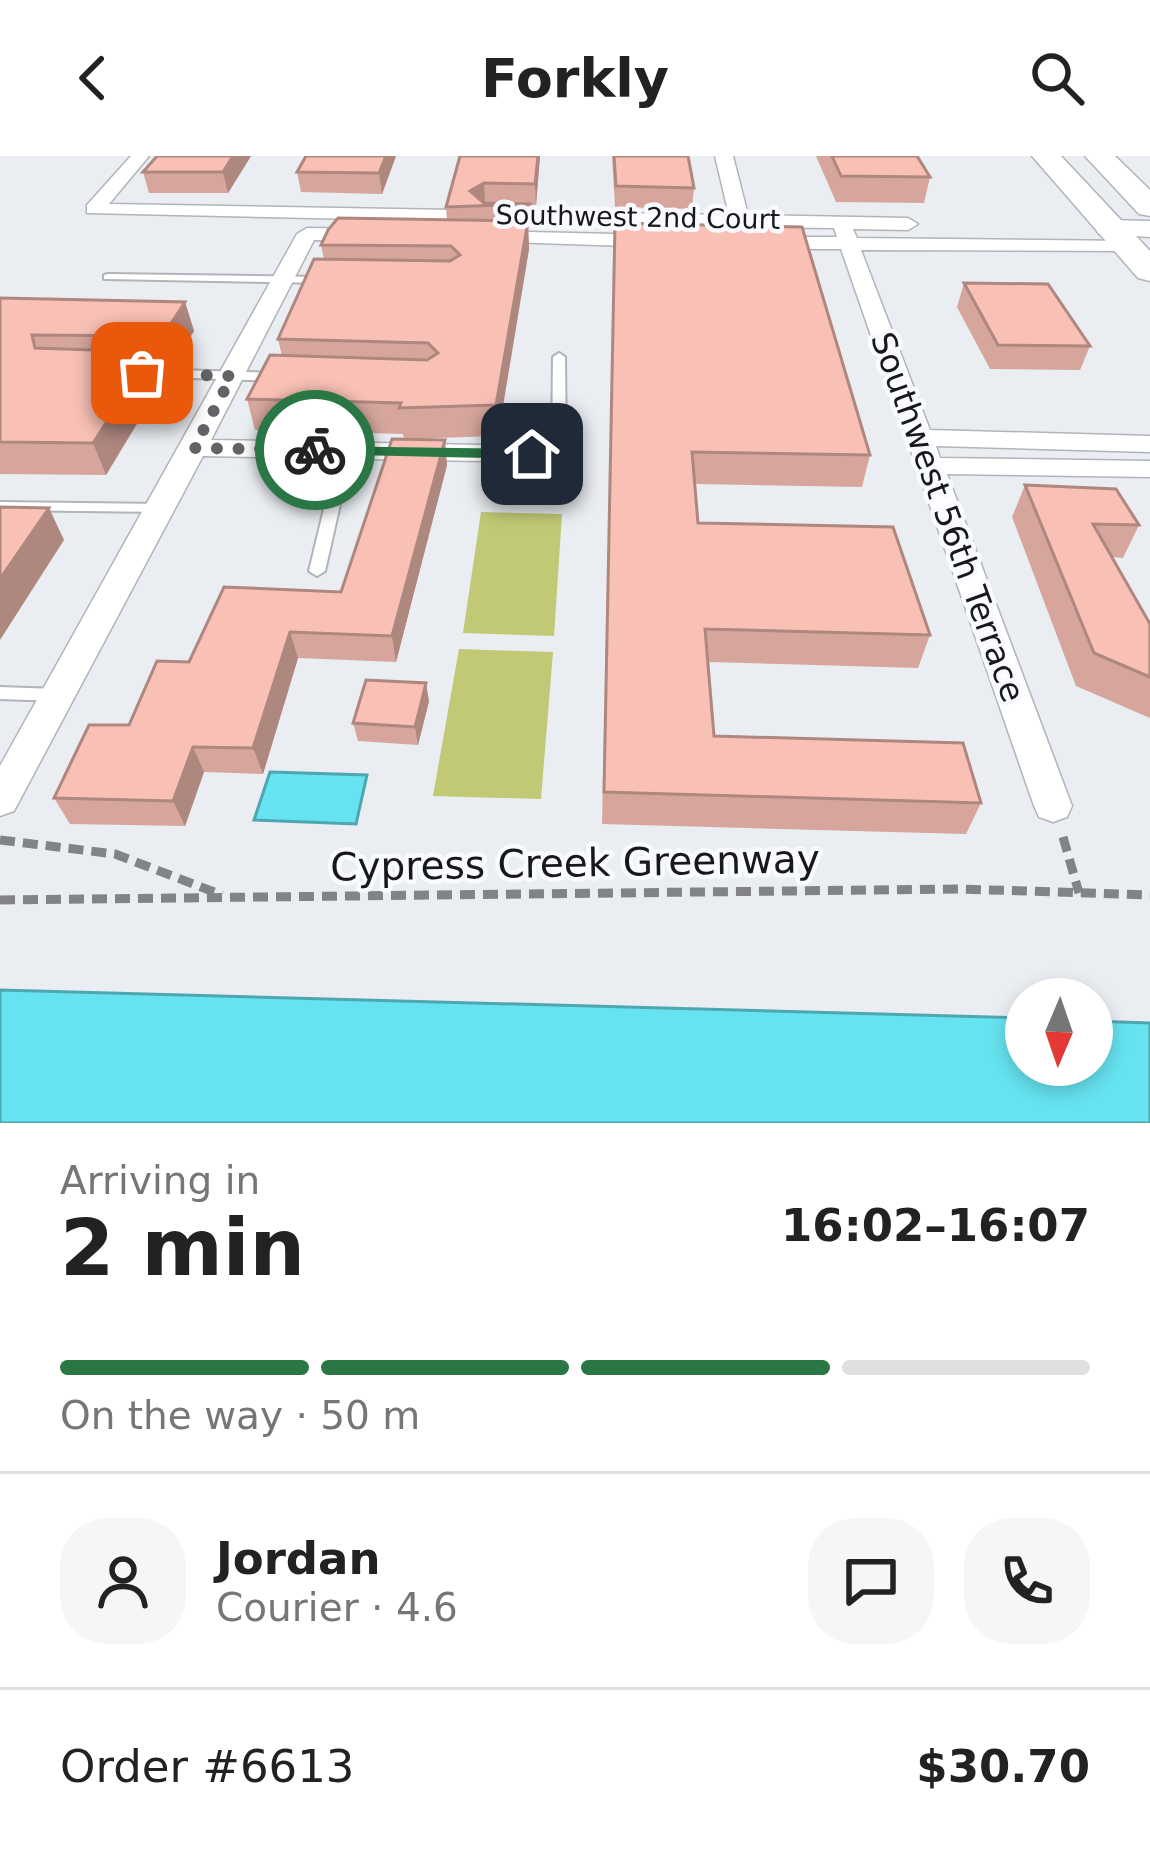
<!DOCTYPE html>
<html lang="en">
<head>
<meta charset="utf-8">
<style>
	:root { --surface:#fff; --page:#f6f6f6; --text:#222; --muted:#767676; --line:#e0e0e0; --accent:#2a7644 }
	body { margin:0; font-family:"DejaVu Sans",sans-serif; background:var(--page); color:var(--text); height:100vh; display:flex; flex-direction:column; font-size:45px; white-space:nowrap }
	* { box-sizing:border-box; margin:0 }
	p { font-size:39px; color:var(--muted) }
	.icon { flex:none; width:66px; height:66px; fill:none; stroke:currentColor; stroke-width:2; stroke-linecap:round; stroke-linejoin:round }
	.map { position:relative; height:967px; overflow:hidden }
	.drawer { display:flex; flex-direction:column; background:var(--surface); flex:1 }
	.drawer>* { flex:none }
	.needle { width:78px; rotate:182deg }
	.fabs { position:absolute; left:1005px; top:822px; display:grid; gap:24px }
	.fabs a { display:grid; place-items:center; width:108px; height:108px; border-radius:50%; background:var(--surface); box-shadow:0 6px 18px #0003; font-size:60px }
	.pin { position:absolute; display:grid; place-items:center; width:102px; height:102px; color:#fff; margin:-51px; border-radius:24px; box-shadow:0 6px 18px #0006 }
	.courier { position:absolute; display:grid; place-items:center; width:120px; height:120px; margin:-60px; border:9px solid #2a7644; border-radius:50%; background:#fff; color:#222; box-shadow:0 3px 15px #0007 }
	.overview em { font-style:normal; font-weight:700 }
	.overview div { display:flex; flex-direction:column-reverse }
	.overview { display:flex; align-items:center; justify-content:space-between; height:204px; padding:0 60px }
	h1 { font-size:78px; font-weight:700; line-height:90px }
	.bar { display:grid; grid-template-columns:repeat(4,1fr); gap:18px 12px; align-content:center; height:144px; padding:0 60px }
	.bar i { height:15px; border-radius:9px; background:var(--line) }
	.bar .active { background:var(--accent) }
	.bar p { grid-column:span 4 }
	.line { display:flex; align-items:center; gap:30px; padding:0 60px; border-top:3px solid var(--line) }
	.line div { flex:1 }
	.round { display:grid; place-items:center; flex:none; width:126px; height:126px; border-radius:48px; background:var(--page) }
	header { display:flex; justify-content:space-between; align-items:center; height:156px; padding:0 60px; background:var(--surface); font-size:54px; font-weight:700 }
	.map>svg:first-child { display:block }
	.green { fill:#c1c974 }
	.water { fill:#66e3f0; stroke:#4ea6b0; stroke-width:3 }
	.lines { fill:none; stroke-linecap:round; stroke-linejoin:round }
	.lane-casing { stroke:#b1b4b8; stroke-width:4 }
	.street-casing { stroke:#b1b4b8; stroke-width:3 }
	.secondary-casing { stroke:#b1b4b8; stroke-width:3 }
	.primary-casing { stroke:#b1b4b8; stroke-width:3 }
	.path { stroke:#818386; stroke-width:9; stroke-dasharray:15 8; stroke-linecap:butt }
	.lane { fill:#fff; fill-rule:evenodd }
	.street { fill:#fff; fill-rule:evenodd }
	.secondary { fill:#fff; fill-rule:evenodd }
	.primary { fill:#fff; fill-rule:evenodd }
	.wall { fill:#d6a69d }
	.shaded-wall { fill:#ae877f }
	.building { fill:#f9c1b6; stroke:#ae877f; stroke-width:3 }
	.route { fill:#2a7644 }
	.done { stroke:#616366; stroke-width:12; stroke-dasharray:0 21.6 }
	.labels { text-anchor:middle; dominant-baseline:central; stroke-width:9; stroke-linejoin:round; paint-order:stroke }
	.far-street-label { font-size:27px; fill:#17181a; stroke:#f8faff }
	.street-label { font-size:33px; fill:#17181a; stroke:#f8faff }
	.near-street-label { font-size:39px; fill:#17181a; stroke:#f8faff }
</style>
</head>
<body>
<header><svg class="icon" aria-label="back" viewBox="0 0 24 24"><path d="M15 5l-7 7 7 7"/></svg>Forkly<svg class="icon" aria-label="search" viewBox="0 0 24 24"><circle cx="10" cy="10" r="6"/><path d="M15 15l6 6"/></svg></header>
<div class="map">
<svg width="1150" height="967" viewBox="0 0 1150 967">
	<rect width="100%" height="100%" fill="#eaedf2"/>
	<g class="green">
		<polygon points="481,356 562,358 554,480 463,477"/>
		<polygon points="459,493 553,496 541,643 433,640"/>
	</g>
	<g class="water">
		<polygon points="270,616 367,619 356,668 254,664"/>
		<polygon points="0,834 1026,862 1026,909 1092,909 1092,865 1150,867 1150,967 0,967"/>
	</g>
	<g class="lines">
		<defs>
			<g id="lane">
				<polygon points="108,118 326,121 331,124 326,127 104,123 104,119"/>
				<polygon points="559,197 565,201 566,298 559,302 527,301 527,295 552,294 553,201"/>
				<polygon points="138,213 280,217 286,221 280,225 134,220 132,217"/>
				<polygon points="345,291 352,295 325,415 317,420 309,415 338,295"/>
				<polygon points="0,346 162,348 169,352 162,356 0,354"/>
				<polygon points="0,531 58,533 64,534 67,539 64,544 58,545 0,543"/>
			</g>
			<g id="street">
				<polygon points="131,0 149,0 109,48 729,59 715,0 733,0 748,59 908,62 918,68 908,74 853,73 857,82 1134,85 1134,93 1127,95 861,94 930,274 1150,280 1150,296 936,290 940,302 1150,305 1150,321 947,318 1072,650 1067,661 1053,666 1039,661 1034,650 841,93 762,93 752,87 762,81 837,81 834,72 751,71 753,79 743,85 736,83 731,71 87,57 87,49"/>
				<polygon points="307,72 369,73 379,79 369,85 314,84 211,284 532,290 545,298 532,306 203,300 14,655 0,660 0,610 297,78"/>
				<polygon points="486,75 657,79 667,85 657,91 479,85 476,81"/>
			</g>
			<polygon id="secondary" points="1109,64 1150,65 1150,81 1099,78 1095,72"/>
			<g id="primary">
				<polygon points="1032,0 1061,0 1150,95 1150,125 1138,122"/>
				<polygon points="1085,0 1115,0 1150,34 1150,60 1139,58"/>
			</g>
		</defs>
		<use href="#lane" class="lane-casing"/>
		<use href="#street" class="street-casing"/>
		<use href="#secondary" class="secondary-casing"/>
		<use href="#primary" class="primary-casing"/>
		<g class="path">
			<polyline points="1063,681 1079,737"/>
			<polyline points="0,684 115,698 222,739"/>
			<polyline points="0,744 961,733 1150,739"/>
		</g>
		<use href="#lane" class="lane"/>
		<use href="#street" class="street"/>
		<use href="#secondary" class="secondary"/>
		<use href="#primary" class="primary"/>
	</g>
	<g class="wall">
		<polygon points="157,0 251,0 228,37 149,37 143,16"/>
		<polygon points="396,0 382,38 301,36 297,16"/>
		<polygon points="460,0 540,0 536,49 532,49 533,70 528,70 529,93 498,280 406,283 447,309 396,506 298,502 263,618 204,616 185,670 70,668 54,642 129,569 189,506 341,436 404,283 403,278 255,274 247,243 282,200 278,183 324,103 321,89 447,64 446,51"/>
		<polygon points="612,0 688,0 694,32 692,53 615,51"/>
		<polygon points="816,0 917,0 930,21 924,47 836,46"/>
		<polygon points="615,67 870,299 862,331 695,328 698,367 930,479 918,512 708,506 714,580 981,647 966,678 602,668"/>
		<polygon points="964,127 1090,190 1080,214 990,213 957,151"/>
		<polygon points="0,142 185,146 194,175 172,210 157,210 162,226 106,319 0,318"/>
		<polygon points="1025,329 1139,369 1123,402 1112,401 1150,468 1150,562 1076,530 1012,361"/>
		<polygon points="429,545 418,589 358,585 353,567"/>
	</g>
	<g class="shaded-wall">
		<polygon points="233,0 251,0 228,37 223,16"/>
		<polygon points="386,0 396,0 382,38 379,17"/>
		<polygon points="538,0 540,0 536,49 535,28"/>
		<polygon points="484,27 485,47 470,35"/>
		<polygon points="528,65 529,93 498,280 496,249"/>
		<polygon points="185,146 194,175 172,210 163,180"/>
		<polygon points="152,196 162,226 106,319 93,287"/>
		<polygon points="445,284 447,309 396,506 392,480"/>
		<polygon points="49,352 64,384 0,484 0,423"/>
		<polygon points="290,476 298,502 263,618 253,592"/>
		<polygon points="426,527 429,545 418,589 415,571"/>
		<polygon points="193,591 204,616 185,670 173,645"/>
	</g>
	<g class="building">
		<polygon points="157,0 233,0 223,16 143,16"/>
		<polygon points="306,0 386,0 379,17 297,16"/>
		<polygon points="460,0 538,0 535,28 484,27 470,35 484,47 532,48 446,51"/>
		<polygon points="614,0 688,0 694,32 616,30"/>
		<polygon points="832,0 917,0 930,21 841,20"/>
		<polygon points="338,62 528,65 496,249 399,252 401,247 247,243 270,199 427,204 438,197 428,187 278,183 314,103 450,105 460,99 451,90 321,89 328,74"/>
		<polygon points="615,67 802,71 870,299 692,296 698,367 893,371 930,479 705,473 714,580 963,587 981,647 604,636"/>
		<polygon points="964,127 1048,128 1090,190 998,189"/>
		<polygon points="0,142 185,146 163,180 32,179 35,192 152,196 93,287 0,286"/>
		<polygon points="392,283 445,284 392,480 290,476 253,592 193,591 173,645 54,642 89,569 129,569 157,505 189,506 224,431 341,436"/>
		<polygon points="1025,329 1116,333 1139,369 1093,368 1150,468 1150,521 1094,497"/>
		<polygon points="0,351 49,352 0,423"/>
		<polygon points="366,524 426,527 415,571 353,567"/>
	</g>
	<polygon class="route" points="315,290 532,293 540,298 532,303 309,298"/>
	<g class="lines">
		<polyline class="done" points="142,217 232,220 194,292 315,294"/>
	</g>
	<g class="labels">
		<g class="far-street-label">
			<text transform="translate(638 61) rotate(1)">Southwest 2nd Court</text>
		</g>
		<g class="street-label">
			<text transform="translate(948 361) rotate(70)">Southwest 56th Terrace</text>
		</g>
		<g class="near-street-label">
			<text transform="translate(575 707) rotate(-1)">Cypress Creek Greenway</text>
		</g>
	</g>
</svg>
<div class="fabs">
<a><svg class="needle" viewBox="-14 -14 28 28"><path d="M0-13l5 13h-10z" fill="#e53935"/><path d="M0 13l5-13h-10z" fill="#767676"/></svg></a>
</div>
<div class="pin" style="left:142px;top:217px;background:#ea580c"><svg class="icon" aria-label="bag" viewBox="0 0 24 24"><path d="M5 8h14l-1 12H6zM9 8a3 3 0 0 1 6 0"/></svg></div>
<div class="pin" style="left:532px;top:298px;background:#1f2937"><svg class="icon" aria-label="home" viewBox="0 0 24 24"><path d="M3 11l9-7 9 7M6 9v11h12V9"/></svg></div>
<div class="courier" style="left:315px;top:294px"><svg class="icon" aria-label="bike" viewBox="0 0 24 24"><circle cx="6" cy="16" r="4"/><circle cx="18" cy="16" r="4"/><path d="M6 16l4-8h5l3 8M10 8l3 8H6M13 5h3"/></svg></div>
</div>
<section class="drawer">
<div class="overview"><div><h1>2 min</h1><p>Arriving in</p></div><em>16:02–16:07</em></div>
<div class="bar"><i class="active"></i><i class="active"></i><i class="active"></i><i></i><p>On the way · 50 m</p></div>
<div class="line" style="height:216px"><a class="round"><svg class="icon" aria-label="person" viewBox="0 0 24 24"><circle cx="12" cy="8" r="4"/><path d="M4 21q1-7 8-7t8 7"/></svg></a><div><b>Jordan</b><p>Courier · 4.6</p></div><a class="round"><svg class="icon" aria-label="chat" viewBox="0 0 24 24"><path d="M4 5h16v11H9l-5 4z"/></svg></a><a class="round"><svg class="icon" aria-label="phone" viewBox="0 0 24 24"><path d="M5 4h4l2 5-3 2q2 4 5 5l2-3 5 2v4C11 20 4 13 5 4z"/></svg></a></div>
<div class="line" style="height:156px"><div>Order #6613</div><b>$30.70</b></div>
</section>
</body>
</html>
